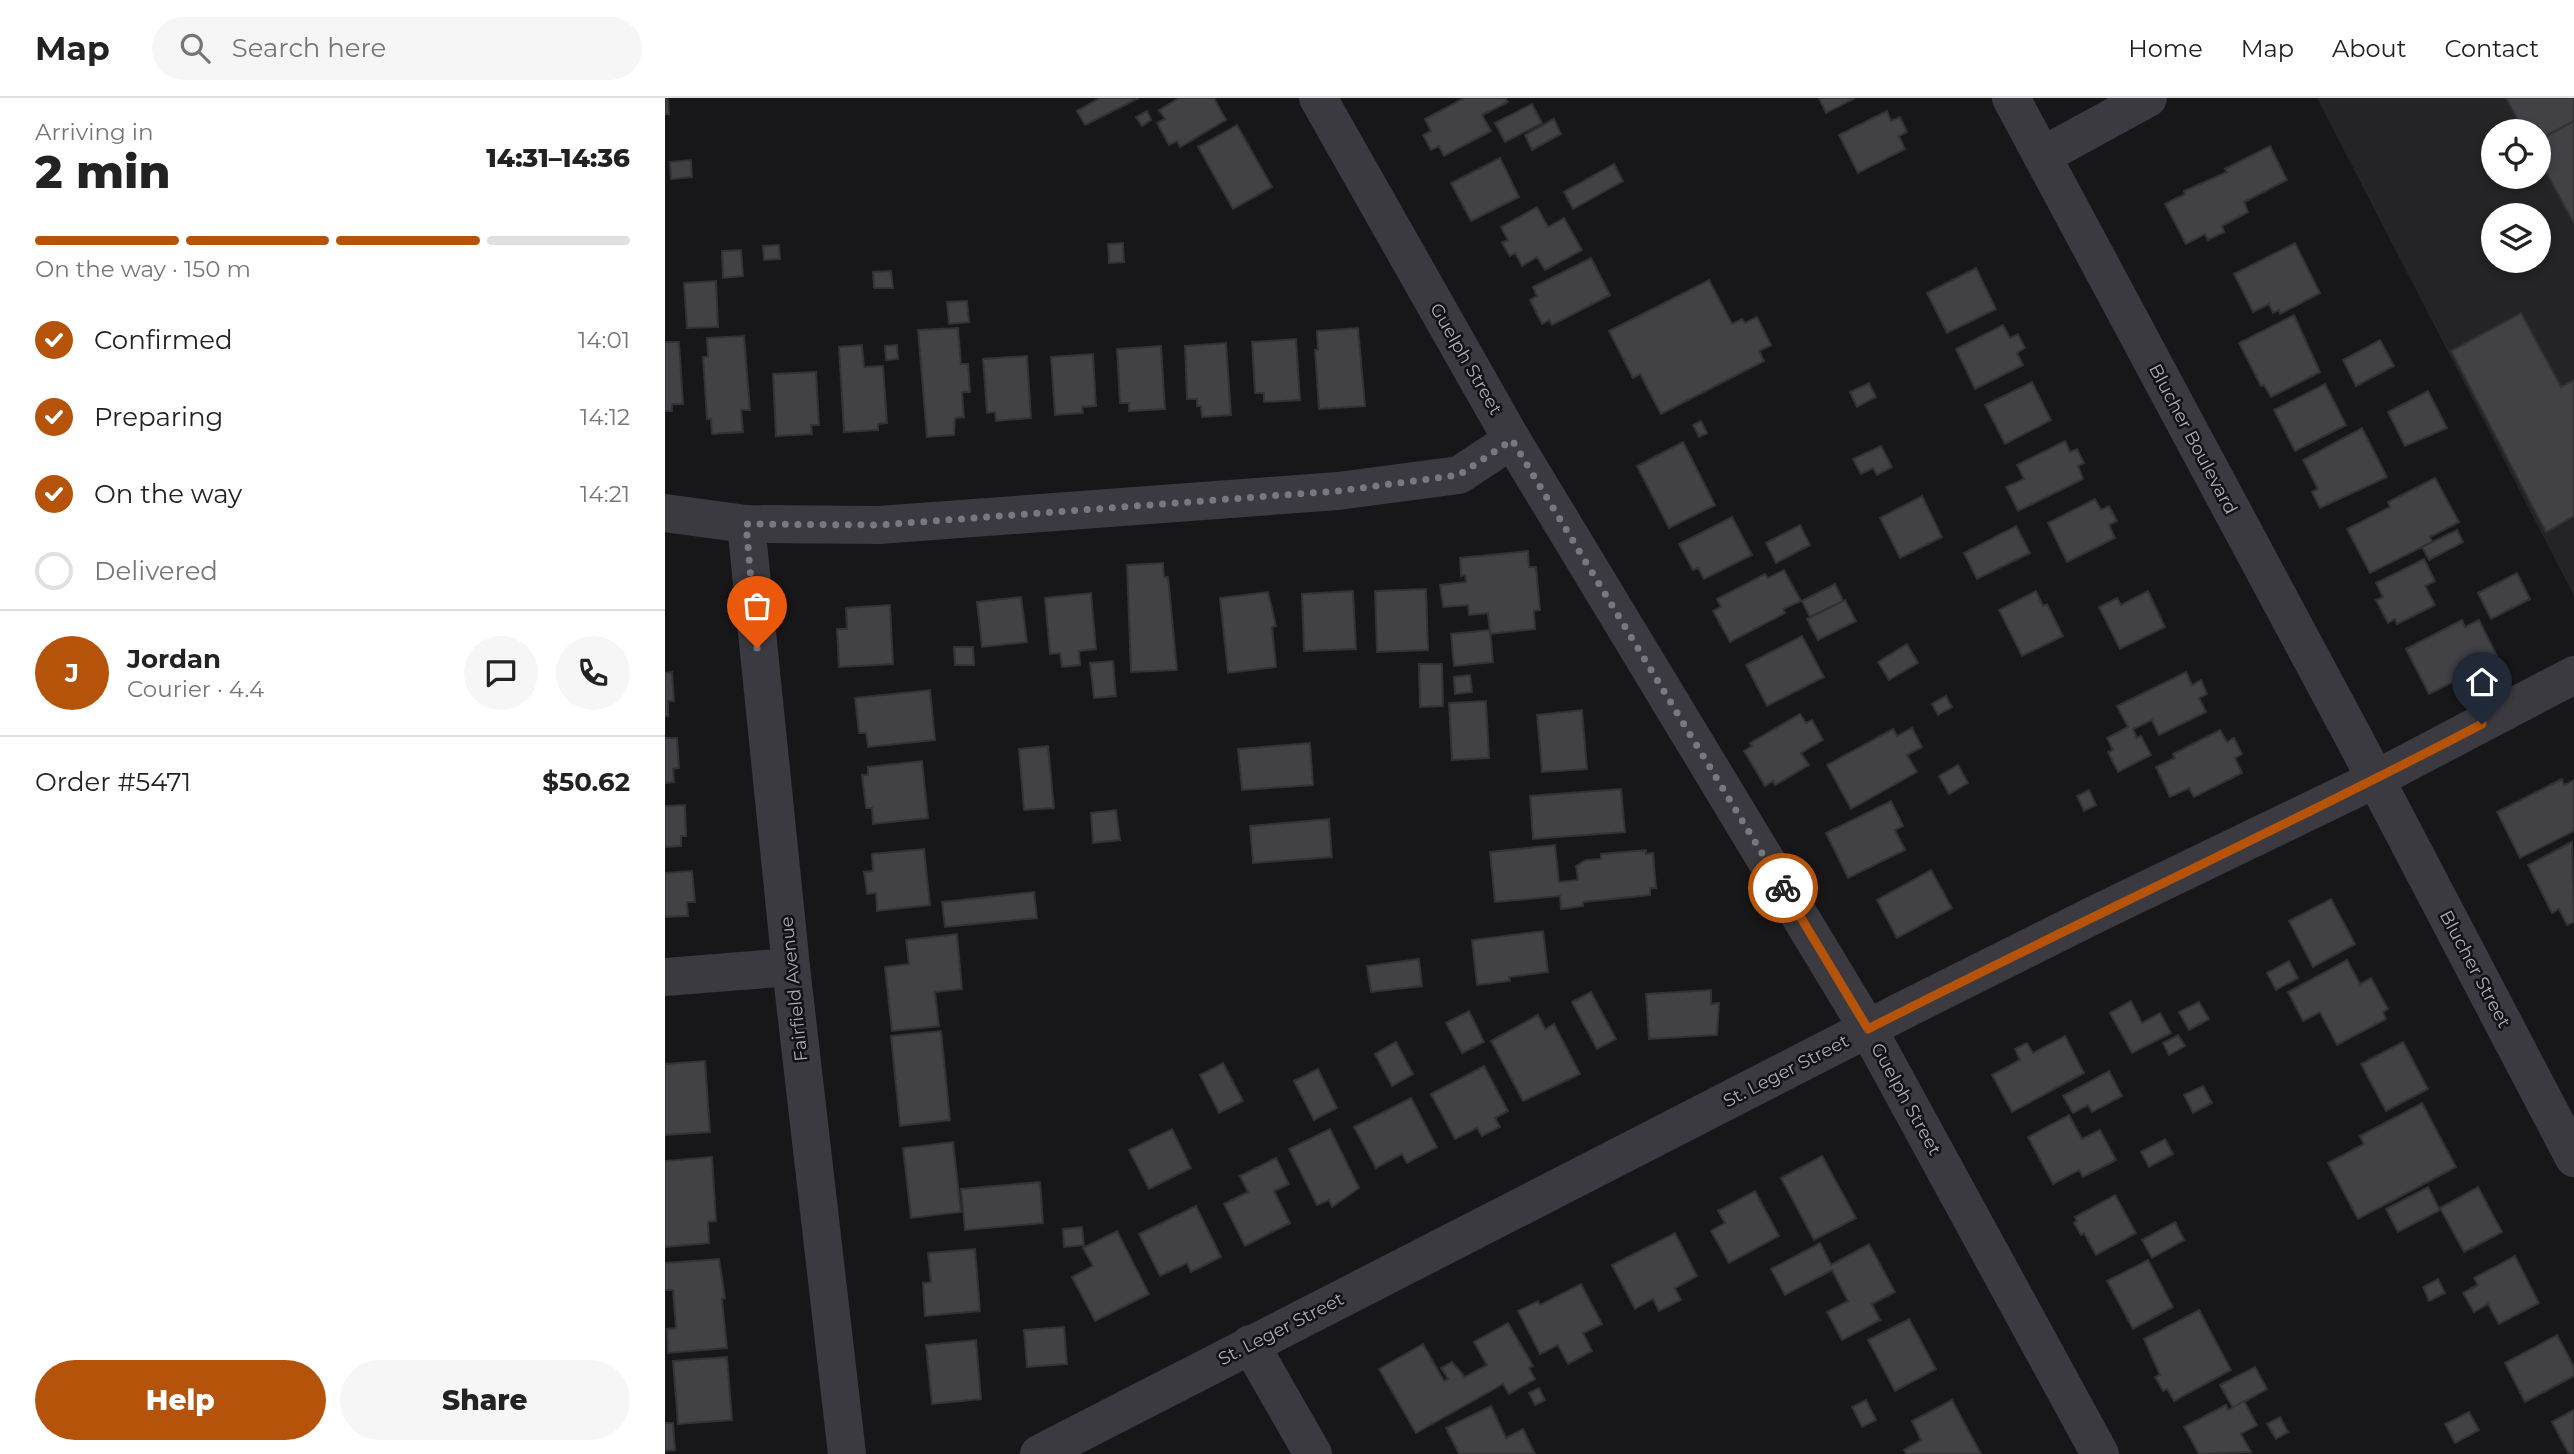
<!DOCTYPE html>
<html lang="en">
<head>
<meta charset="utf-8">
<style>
	:root { --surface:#fff; --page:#f6f6f6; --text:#222; --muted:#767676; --line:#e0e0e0; --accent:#b45309 }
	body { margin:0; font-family:Montserrat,sans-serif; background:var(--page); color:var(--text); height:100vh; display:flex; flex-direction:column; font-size:26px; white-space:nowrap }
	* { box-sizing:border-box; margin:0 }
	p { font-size:23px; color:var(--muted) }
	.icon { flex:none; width:38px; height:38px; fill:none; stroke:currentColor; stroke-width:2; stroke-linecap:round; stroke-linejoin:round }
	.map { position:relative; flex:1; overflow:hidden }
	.drawer { display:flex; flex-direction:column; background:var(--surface); width:665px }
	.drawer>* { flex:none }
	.controls { position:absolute; left:1816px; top:21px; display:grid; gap:14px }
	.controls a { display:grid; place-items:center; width:70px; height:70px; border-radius:50%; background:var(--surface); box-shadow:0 4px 10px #0003; font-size:35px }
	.pin { position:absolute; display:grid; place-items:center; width:60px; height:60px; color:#fff; margin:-72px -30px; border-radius:50% 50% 50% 0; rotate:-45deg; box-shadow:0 0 7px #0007 }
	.pin .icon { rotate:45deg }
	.courier { position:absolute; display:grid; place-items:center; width:70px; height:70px; margin:-35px; border:5px solid #b45309; border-radius:50%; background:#fff; color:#222; box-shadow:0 2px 9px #0007 }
	.headline em { font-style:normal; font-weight:800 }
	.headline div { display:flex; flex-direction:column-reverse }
	.headline { display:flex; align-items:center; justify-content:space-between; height:119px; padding:0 35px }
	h1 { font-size:46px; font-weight:800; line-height:52px }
	.bar { display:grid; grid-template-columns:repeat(4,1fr); gap:10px 7px; align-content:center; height:84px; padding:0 35px }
	.bar i { height:9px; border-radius:5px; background:var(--line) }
	.bar .active { background:var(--accent) }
	.bar p { grid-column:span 4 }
	.line { display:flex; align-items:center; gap:18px; padding:0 35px; border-top:2px solid var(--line) }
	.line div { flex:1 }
	.round { display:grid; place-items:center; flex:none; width:74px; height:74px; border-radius:37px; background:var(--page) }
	ol { padding:0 35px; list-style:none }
	li { display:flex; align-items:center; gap:21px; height:77px }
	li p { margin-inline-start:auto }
	li .icon { padding:7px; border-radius:50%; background:var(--accent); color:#fff; stroke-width:4 }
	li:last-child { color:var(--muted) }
	li i { width:38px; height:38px; border:4px solid var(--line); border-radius:50% }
	.cta { display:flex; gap:14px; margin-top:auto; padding:14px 35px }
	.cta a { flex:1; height:80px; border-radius:42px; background:var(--accent); color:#fff; font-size:28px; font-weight:800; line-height:80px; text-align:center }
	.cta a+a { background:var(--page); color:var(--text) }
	header { display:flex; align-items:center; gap:42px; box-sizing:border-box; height:98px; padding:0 35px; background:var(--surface); border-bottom:2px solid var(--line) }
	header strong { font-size:33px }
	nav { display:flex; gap:38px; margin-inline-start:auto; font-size:24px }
	.search { width:490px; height:63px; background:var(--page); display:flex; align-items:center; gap:18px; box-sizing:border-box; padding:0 24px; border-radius:38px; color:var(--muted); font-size:26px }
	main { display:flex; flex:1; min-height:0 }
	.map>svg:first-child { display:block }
	.built { fill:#242326; fill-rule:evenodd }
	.building { fill:#424146; stroke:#323135; stroke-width:2 }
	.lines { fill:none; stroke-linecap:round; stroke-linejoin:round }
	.street { stroke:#3a3a40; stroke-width:38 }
	.done { stroke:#777880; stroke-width:7; stroke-dasharray:0 12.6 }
	.route { stroke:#b45309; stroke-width:9 }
	.labels { text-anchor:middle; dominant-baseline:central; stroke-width:5; stroke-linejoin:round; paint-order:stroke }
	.street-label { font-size:18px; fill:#aaacb8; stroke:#121214 }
</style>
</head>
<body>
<header>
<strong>Map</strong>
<div class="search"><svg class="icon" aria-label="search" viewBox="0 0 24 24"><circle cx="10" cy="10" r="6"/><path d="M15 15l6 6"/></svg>Search here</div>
<nav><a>Home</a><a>Map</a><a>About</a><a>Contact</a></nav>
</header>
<main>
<section class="drawer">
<div class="headline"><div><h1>2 min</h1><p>Arriving in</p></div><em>14:31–14:36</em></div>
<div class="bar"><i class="active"></i><i class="active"></i><i class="active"></i><i></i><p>On the way · 150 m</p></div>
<ol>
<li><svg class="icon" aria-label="check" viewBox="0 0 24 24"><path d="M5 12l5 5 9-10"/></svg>Confirmed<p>14:01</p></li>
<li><svg class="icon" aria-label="check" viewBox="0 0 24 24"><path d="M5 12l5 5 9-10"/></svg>Preparing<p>14:12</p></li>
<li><svg class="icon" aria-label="check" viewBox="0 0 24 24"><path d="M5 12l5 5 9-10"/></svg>On the way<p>14:21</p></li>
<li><i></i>Delivered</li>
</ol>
<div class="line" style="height:126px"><b class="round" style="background:var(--accent);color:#fff">J</b><div><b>Jordan</b><p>Courier · 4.4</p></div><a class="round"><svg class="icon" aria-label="chat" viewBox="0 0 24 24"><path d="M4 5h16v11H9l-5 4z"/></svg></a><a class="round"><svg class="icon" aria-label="phone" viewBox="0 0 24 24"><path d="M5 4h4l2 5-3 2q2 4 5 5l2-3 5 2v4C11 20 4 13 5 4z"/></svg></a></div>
<div class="line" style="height:91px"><div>Order #5471</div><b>$50.62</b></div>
<div class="cta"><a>Help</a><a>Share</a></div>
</section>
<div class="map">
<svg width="1909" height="1356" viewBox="0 0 1909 1356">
	<rect width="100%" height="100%" fill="#171719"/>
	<path class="built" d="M 1652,0 L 1909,0 L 1909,498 ZM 1829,33 L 1874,33 L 1874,79 L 1829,79 ZM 1829,117 L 1874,117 L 1874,163 L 1829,163 Z"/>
	<g class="building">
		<polygon points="0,0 3,0 4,16 0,16"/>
		<polygon points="435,0 474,0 420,27 412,13"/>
		<polygon points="514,0 549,0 561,22 515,49 512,43 504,47 492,25 500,21 494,12"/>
		<polygon points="799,0 840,0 843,4 817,17 826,33 779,58 774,48 766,52 758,37 766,33 760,21"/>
		<polygon points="1154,0 1190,0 1161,15"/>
		<polygon points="1841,0 1909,0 1909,23 1874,42 1874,33 1859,33"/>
		<polygon points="867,6 877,25 840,44 830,25"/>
		<polygon points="482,13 486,22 477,28 471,19"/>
		<polygon points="1222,13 1226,23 1235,19 1242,34 1234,38 1240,51 1193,75 1174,37"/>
		<polygon points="889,21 896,36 867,52 860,37"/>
		<polygon points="1909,23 1909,125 1874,61 1874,42"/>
		<polygon points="572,27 607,89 568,111 533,49"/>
		<polygon points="1605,48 1622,82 1579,104 1583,114 1557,128 1559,134 1543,142 1540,136 1521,146 1500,106 1520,96 1519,93 1562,74 1560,71"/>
		<polygon points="835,60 854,99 806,123 786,85"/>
		<polygon points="26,62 27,79 6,81 5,64"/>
		<polygon points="949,66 958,83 908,111 899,94"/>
		<polygon points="872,109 883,129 899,120 917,152 880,172 872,159 857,168 850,155 845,158 837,145 843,142 836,129"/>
		<polygon points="458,145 459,164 444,165 443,146"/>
		<polygon points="1630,145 1655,195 1615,216 1614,212 1608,215 1604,206 1588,214 1569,176"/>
		<polygon points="114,147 115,161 99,162 98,148"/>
		<polygon points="76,152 78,178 58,180 57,153"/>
		<polygon points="926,160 945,197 887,227 884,222 877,226 865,202 872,198 868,189"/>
		<polygon points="1311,170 1331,211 1282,235 1262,195"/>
		<polygon points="226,173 228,190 209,190 208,174"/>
		<polygon points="1044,182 1067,226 1077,221 1080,225 1092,219 1106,247 1094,253 1099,263 996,316 975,276 968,280 944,233"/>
		<polygon points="51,183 53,229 22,230 19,185"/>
		<polygon points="302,203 304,224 284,226 282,204"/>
		<polygon points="1856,215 1896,289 1909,282 1909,418 1881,434 1786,253"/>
		<polygon points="1629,217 1655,274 1606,299 1599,287 1596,288 1574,245"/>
		<polygon points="1338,227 1345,240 1353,236 1360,250 1352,255 1358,267 1310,291 1291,251"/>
		<polygon points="293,230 296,266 303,266 305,294 297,294 299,319 290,320 289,337 262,339 253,232"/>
		<polygon points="693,230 700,308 654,311 650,252 653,252 652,233"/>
		<polygon points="79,238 85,312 76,312 78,334 47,336 46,321 42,321 38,259 43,259 42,240"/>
		<polygon points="631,241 635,302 599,304 599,295 590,295 587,244"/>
		<polygon points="1715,242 1729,268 1691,288 1678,262"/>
		<polygon points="0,244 14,244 18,306 7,306 7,313 0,313"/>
		<polygon points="561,245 566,317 537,319 536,308 532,308 532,301 522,301 520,248"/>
		<polygon points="197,247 199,269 218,268 222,325 213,326 213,332 179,334 174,249"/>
		<polygon points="232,247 233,261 221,262 220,248"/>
		<polygon points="496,248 500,311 464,313 464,305 455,305 452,251"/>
		<polygon points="428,256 431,308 417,309 418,315 390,317 386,259"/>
		<polygon points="362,258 366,320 331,323 330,314 322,315 318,261"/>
		<polygon points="151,274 154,327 146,327 147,336 111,338 108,276"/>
		<polygon points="1367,284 1386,322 1340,346 1320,307"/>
		<polygon points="1204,285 1211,299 1192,309 1185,294"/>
		<polygon points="1660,286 1681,327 1630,353 1609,312"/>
		<polygon points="1763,293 1782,330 1740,348 1723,314"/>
		<polygon points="1036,323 1042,335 1034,339 1028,327"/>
		<polygon points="1697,330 1722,379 1655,410 1647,394 1653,391 1638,362"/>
		<polygon points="1400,343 1405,354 1412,351 1419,365 1413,368 1418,381 1353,413 1341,389 1359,381 1352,367"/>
		<polygon points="1018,344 1050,407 1004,430 972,368"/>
		<polygon points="1216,348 1227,369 1212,377 1208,370 1196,376 1188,361"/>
		<polygon points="1770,380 1794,424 1765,439 1767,444 1705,475 1682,431 1725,409 1723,404"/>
		<polygon points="1257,398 1277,439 1235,460 1215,420"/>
		<polygon points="1430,401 1436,412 1444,408 1452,423 1444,427 1450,440 1402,464 1383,425"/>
		<polygon points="1067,419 1087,457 1039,481 1033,470 1028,472 1014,446"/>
		<polygon points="1135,427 1145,447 1111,465 1101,445"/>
		<polygon points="1351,428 1365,455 1312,481 1299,455"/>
		<polygon points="1792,432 1798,444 1764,462 1757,449"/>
		<polygon points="863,453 864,469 871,469 875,512 869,513 870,531 825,536 823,515 804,517 803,507 778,509 775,487 801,484 800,477 796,478 795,460"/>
		<polygon points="1759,461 1770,483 1760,488 1770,507 1732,526 1730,521 1723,525 1711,502 1718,499 1711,485"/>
		<polygon points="498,465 499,479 503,479 512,572 466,574 462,467"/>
		<polygon points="1119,472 1136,503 1118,511 1120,515 1065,544 1048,513 1056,509 1052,501 1100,476 1103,480"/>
		<polygon points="1852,475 1865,501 1826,521 1813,495"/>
		<polygon points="1170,486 1178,503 1145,519 1137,503"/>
		<polygon points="761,491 763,552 712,554 710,493"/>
		<polygon points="688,493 691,551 639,553 637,496"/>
		<polygon points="1371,493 1378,508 1382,506 1398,538 1357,558 1334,512"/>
		<polygon points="1483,493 1500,529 1455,551 1434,509 1452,500 1456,507"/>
		<polygon points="603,494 611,528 607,529 611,569 563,575 555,500"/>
		<polygon points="426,495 431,551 414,553 415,567 397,569 395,555 385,556 380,500"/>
		<polygon points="356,499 362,544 317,549 312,504"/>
		<polygon points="1180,502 1191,523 1153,542 1142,521"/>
		<polygon points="225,507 228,566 174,569 172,531 182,531 181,510"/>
		<polygon points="1797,522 1800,529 1814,522 1832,558 1818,565 1820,568 1764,596 1741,551"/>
		<polygon points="825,532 828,564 789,568 786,536"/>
		<polygon points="1137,538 1159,579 1102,608 1081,567"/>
		<polygon points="1242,546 1253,565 1224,582 1213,564"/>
		<polygon points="289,549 308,549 309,567 290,567"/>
		<polygon points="448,563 451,598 429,600 425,565"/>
		<polygon points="754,566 777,566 778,608 755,609"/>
		<polygon points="7,574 9,603 3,603 3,618 0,618 0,575"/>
		<polygon points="1521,574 1527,587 1536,582 1542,596 1534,600 1541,614 1494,637 1487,622 1468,631 1472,640 1476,638 1486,657 1453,674 1443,654 1448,652 1442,640 1463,629 1452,608"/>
		<polygon points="805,577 807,594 790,596 789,579"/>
		<polygon points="265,592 270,642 203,649 201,635 194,635 190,600"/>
		<polygon points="1281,598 1287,609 1273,617 1267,606"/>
		<polygon points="821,603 824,660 787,662 784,605"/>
		<polygon points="917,612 922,671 877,674 872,617"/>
		<polygon points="1135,616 1141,625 1147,622 1158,642 1136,655 1144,667 1110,687 1108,683 1100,688 1079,653 1087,648 1085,645"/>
		<polygon points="1247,630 1257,649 1242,657 1252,674 1186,711 1162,667 1228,631 1232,638"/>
		<polygon points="1555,632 1562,644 1569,640 1577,656 1570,660 1577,675 1529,699 1524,690 1505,699 1491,669 1510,660 1508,656"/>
		<polygon points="0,640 12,640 14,670 8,671 9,684 0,685"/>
		<polygon points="645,645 648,687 577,692 573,651"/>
		<polygon points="383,648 389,710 359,712 354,651"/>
		<polygon points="257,663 263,720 208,726 207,710 201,710 197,677 203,677 203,669"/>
		<polygon points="1293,667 1303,685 1284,696 1274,678"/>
		<polygon points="1897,681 1899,687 1909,682 1909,733 1855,760 1832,714"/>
		<polygon points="956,691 960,734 868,741 865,698"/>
		<polygon points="1424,692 1431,707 1419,713 1412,698"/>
		<polygon points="1226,703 1238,728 1230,732 1240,752 1183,780 1161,735"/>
		<polygon points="20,707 21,738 16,738 16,748 0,749 0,708"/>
		<polygon points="451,712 455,742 428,745 426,715"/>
		<polygon points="664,721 667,759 588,765 585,728"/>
		<polygon points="1907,744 1909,824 1902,827 1894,811 1887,815 1863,767"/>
		<polygon points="890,747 894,784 913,782 911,768 921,762 936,761 936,756 981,752 981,756 988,755 991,790 985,790 985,797 918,804 918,808 896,811 895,798 830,804 825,754"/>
		<polygon points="259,751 265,807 212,813 211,795 202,796 199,774 208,773 207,756"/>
		<polygon points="1266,772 1287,810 1232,840 1212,802"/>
		<polygon points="27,773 30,804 22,804 23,818 0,819 0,775"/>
		<polygon points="369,794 372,820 280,829 277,804"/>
		<polygon points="1666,801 1690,846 1648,869 1624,823"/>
		<polygon points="878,833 883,874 844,879 845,883 812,887 807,842"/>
		<polygon points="292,836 297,891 270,894 274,928 227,933 220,869 244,866 241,842"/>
		<polygon points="754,861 757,888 706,894 702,868"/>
		<polygon points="1682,862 1695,886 1706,880 1723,911 1718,914 1721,921 1672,947 1655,914 1638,923 1623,894"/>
		<polygon points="1624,863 1633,880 1611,892 1602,875"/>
		<polygon points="1046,892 1046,906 1054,905 1052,937 984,941 981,896"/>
		<polygon points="926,894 951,941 932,951 907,904"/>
		<polygon points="1466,903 1477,925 1495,915 1506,935 1467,955 1445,915"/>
		<polygon points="1534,904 1544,921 1524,932 1514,914"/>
		<polygon points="804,913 819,944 797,955 781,925"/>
		<polygon points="873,917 880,931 889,926 915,976 858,1003 826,943"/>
		<polygon points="276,933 285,1022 235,1028 226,938"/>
		<polygon points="1513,937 1520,948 1504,957 1498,945"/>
		<polygon points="1400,938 1419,975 1347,1014 1327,977 1355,962 1350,951 1362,945 1368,955"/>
		<polygon points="731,944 748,976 727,988 710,956"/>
		<polygon points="1738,944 1763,991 1721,1013 1696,966"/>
		<polygon points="40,963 45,1034 0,1037 0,966"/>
		<polygon points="558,965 578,1003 554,1015 535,977"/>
		<polygon points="819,968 843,1013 830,1020 835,1029 817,1038 812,1030 790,1041 766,996"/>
		<polygon points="653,971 672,1010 649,1022 629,983"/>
		<polygon points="1444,973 1457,998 1427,1014 1423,1007 1408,1015 1398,998"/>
		<polygon points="1538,988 1547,1005 1528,1015 1519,997"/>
		<polygon points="746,1000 772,1049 742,1065 737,1056 711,1070 689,1029"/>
		<polygon points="1757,1005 1791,1069 1693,1121 1663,1065 1699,1046 1695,1038"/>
		<polygon points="1404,1017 1417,1041 1435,1032 1451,1062 1418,1079 1414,1072 1388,1086 1363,1039"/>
		<polygon points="507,1031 526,1070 484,1091 464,1052"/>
		<polygon points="665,1031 694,1090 667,1109 664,1102 652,1107 624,1051"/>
		<polygon points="1500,1041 1508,1056 1484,1069 1476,1054"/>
		<polygon points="288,1044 296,1114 246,1120 238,1050"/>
		<polygon points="1157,1058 1191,1120 1149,1142 1116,1080"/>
		<polygon points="47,1059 51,1123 43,1124 44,1145 0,1149 0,1063"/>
		<polygon points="611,1060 624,1086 609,1093 625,1125 580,1148 559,1106 583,1094 575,1078"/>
		<polygon points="375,1084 378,1125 300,1132 296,1091"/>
		<polygon points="1763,1089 1775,1112 1733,1134 1721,1111"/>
		<polygon points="1813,1089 1837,1134 1799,1154 1775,1110"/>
		<polygon points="1090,1093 1114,1138 1064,1165 1046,1133 1060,1125 1053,1113"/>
		<polygon points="1450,1097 1471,1135 1431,1157 1419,1135 1416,1137 1409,1125 1412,1123 1410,1119"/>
		<polygon points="531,1108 556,1159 526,1174 522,1165 495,1178 474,1136"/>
		<polygon points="1510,1124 1519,1142 1487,1160 1477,1142"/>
		<polygon points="417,1129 419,1147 399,1149 398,1131"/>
		<polygon points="452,1133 484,1196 430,1223 407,1179 428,1168 418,1150"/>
		<polygon points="1010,1135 1032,1178 1010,1190 1016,1202 994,1213 988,1201 970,1211 947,1167"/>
		<polygon points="1155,1145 1166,1167 1204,1146 1230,1194 1207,1206 1215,1222 1177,1242 1162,1214 1183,1203 1167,1172 1120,1197 1106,1171"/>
		<polygon points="310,1151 315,1213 260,1218 258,1185 266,1184 263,1155"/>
		<polygon points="1850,1158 1874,1205 1834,1226 1823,1206 1809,1214 1798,1195 1813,1187 1809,1180"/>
		<polygon points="54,1161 60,1200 57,1201 62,1250 3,1255 2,1231 11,1230 8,1192 0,1192 0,1165"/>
		<polygon points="1483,1162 1508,1209 1468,1231 1442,1183"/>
		<polygon points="1773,1181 1780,1195 1764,1203 1758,1189"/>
		<polygon points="916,1186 937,1226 918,1235 927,1253 903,1266 893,1247 875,1256 853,1213 873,1203 875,1207"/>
		<polygon points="1534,1212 1566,1272 1509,1303 1502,1291 1498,1293 1490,1279 1495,1277 1479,1241"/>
		<polygon points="1244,1221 1271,1271 1230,1293 1203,1242"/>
		<polygon points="843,1225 868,1268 864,1270 870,1281 844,1296 838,1286 751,1335 714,1271 758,1246 779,1283 783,1281 776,1270 787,1264 800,1279 822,1267 809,1244"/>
		<polygon points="399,1229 402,1266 362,1269 359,1232"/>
		<polygon points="1892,1237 1909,1269 1909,1278 1860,1304 1840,1265"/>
		<polygon points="311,1242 316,1301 267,1306 261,1247"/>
		<polygon points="62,1259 67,1322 13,1326 8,1263"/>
		<polygon points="1590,1269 1602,1291 1568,1310 1555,1287"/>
		<polygon points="874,1290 880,1302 870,1307 864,1295"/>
		<polygon points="1201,1302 1211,1322 1197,1329 1187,1309"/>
		<polygon points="1287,1302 1316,1356 1241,1356 1239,1352 1256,1342 1247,1323"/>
		<polygon points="1579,1303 1592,1327 1576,1336 1586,1354 1534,1356 1519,1329 1561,1307 1563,1312"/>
		<polygon points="826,1308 841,1340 858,1331 870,1356 794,1356 781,1330"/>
		<polygon points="1909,1312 1909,1356 1904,1356 1887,1324"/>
		<polygon points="1804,1314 1814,1332 1790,1345 1780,1326"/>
		<polygon points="1615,1319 1623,1334 1611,1341 1602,1326"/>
		<polygon points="0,1325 8,1325 10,1352 0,1353"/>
	</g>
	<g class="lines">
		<g class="street">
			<polyline points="653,0 847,342 1203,931 1435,1356"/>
			<polyline points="1346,0 1689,640 1909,1060"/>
			<polyline points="1377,58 1483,0"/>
			<polyline points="0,415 81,426 214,427 673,393 794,377 847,342"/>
			<polyline points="81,426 126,869 182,1356"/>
			<polyline points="0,879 126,869"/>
			<polyline points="585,1246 648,1356"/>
			<polyline points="374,1356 1237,913 1431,816 1711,681 1909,577"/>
		</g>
	</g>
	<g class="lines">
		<polyline class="done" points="92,550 81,426 214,427 673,393 794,377 847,342 1118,790"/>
		<path class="route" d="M 1118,790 L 1203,931 C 1406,827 1615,732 1817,626"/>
	</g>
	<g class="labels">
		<g class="street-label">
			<text transform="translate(801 261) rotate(60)">Guelph Street</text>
			<text transform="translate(1528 341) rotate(62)">Blucher Boulevard</text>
			<text transform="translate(1810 871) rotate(62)">Blucher Street</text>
			<text transform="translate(129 891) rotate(-96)">Fairfield Avenue</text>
			<text transform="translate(1121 973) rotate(-27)">St. Leger Street</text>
			<text transform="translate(1241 1001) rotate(61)">Guelph Street</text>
			<text transform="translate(616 1231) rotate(-27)">St. Leger Street</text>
		</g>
	</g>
</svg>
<div class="controls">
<a><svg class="icon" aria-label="locate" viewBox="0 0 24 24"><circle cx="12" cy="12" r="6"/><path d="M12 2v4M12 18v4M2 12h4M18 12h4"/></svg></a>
<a><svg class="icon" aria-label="layers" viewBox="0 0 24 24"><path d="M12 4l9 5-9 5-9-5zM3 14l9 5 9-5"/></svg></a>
</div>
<div class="pin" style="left:92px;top:550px;background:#ea580c"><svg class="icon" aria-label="bag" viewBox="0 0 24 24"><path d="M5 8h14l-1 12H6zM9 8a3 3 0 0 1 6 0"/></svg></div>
<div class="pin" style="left:1817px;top:626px;background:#1f2937"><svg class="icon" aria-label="home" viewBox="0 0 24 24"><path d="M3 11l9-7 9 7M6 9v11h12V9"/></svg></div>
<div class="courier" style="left:1118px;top:790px"><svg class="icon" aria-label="bike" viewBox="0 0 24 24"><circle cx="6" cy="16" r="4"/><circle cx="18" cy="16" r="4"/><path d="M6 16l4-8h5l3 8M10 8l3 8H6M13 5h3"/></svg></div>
</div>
</main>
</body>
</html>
